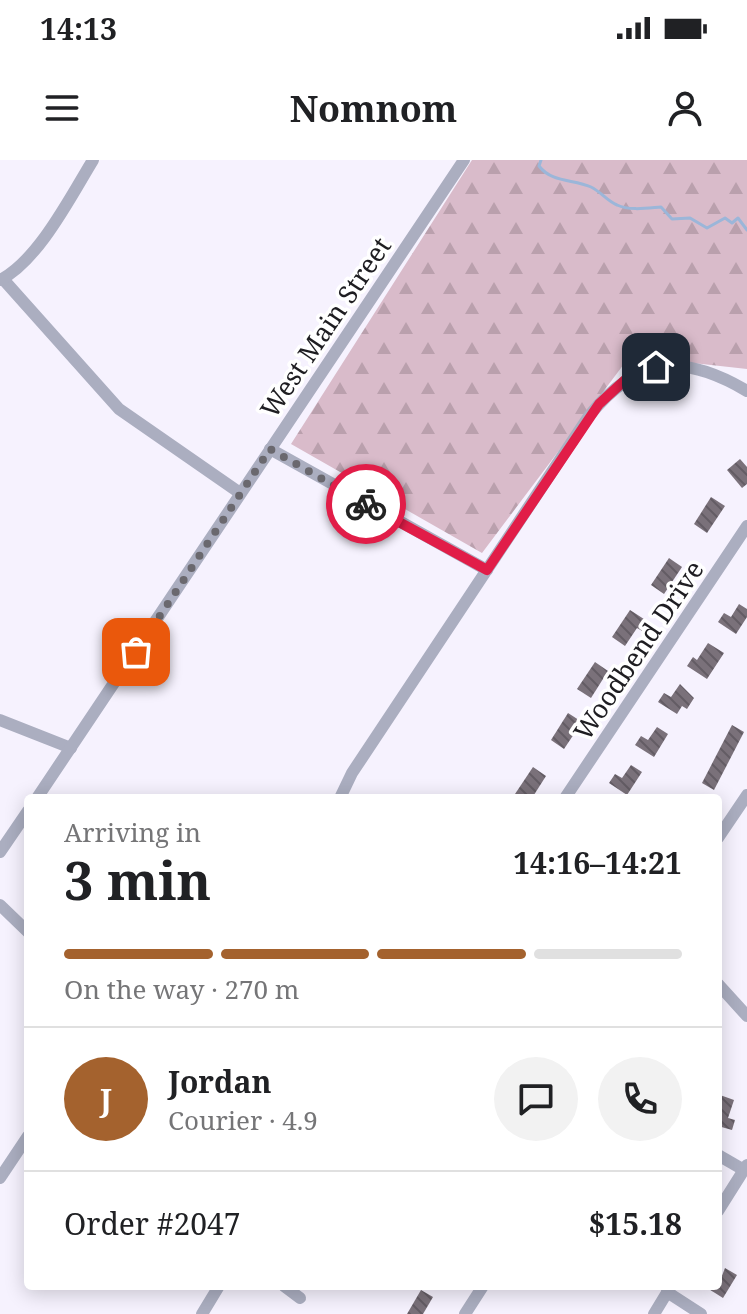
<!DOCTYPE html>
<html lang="en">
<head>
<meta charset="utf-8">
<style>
	:root { --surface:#fff; --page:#f2f2f2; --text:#202124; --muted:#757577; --line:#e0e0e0; --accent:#a4622e }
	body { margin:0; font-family:"Noto Serif",serif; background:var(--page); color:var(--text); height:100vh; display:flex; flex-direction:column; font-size:30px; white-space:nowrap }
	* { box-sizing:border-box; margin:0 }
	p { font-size:26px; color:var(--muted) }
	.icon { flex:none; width:44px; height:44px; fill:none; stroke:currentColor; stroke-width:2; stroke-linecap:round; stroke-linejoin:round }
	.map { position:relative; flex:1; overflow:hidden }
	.panel { position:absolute; left:24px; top:634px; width:698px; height:496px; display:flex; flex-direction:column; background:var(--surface); border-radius:8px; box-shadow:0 4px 20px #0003 }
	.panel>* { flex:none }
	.pin { position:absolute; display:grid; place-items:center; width:68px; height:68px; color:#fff; margin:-34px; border-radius:16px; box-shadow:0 4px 12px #0006 }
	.courier { position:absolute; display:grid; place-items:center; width:80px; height:80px; margin:-40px; border:6px solid #e11d48; border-radius:50%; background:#fff; color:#222; box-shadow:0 2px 10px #0007 }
	.summary em { font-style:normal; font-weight:700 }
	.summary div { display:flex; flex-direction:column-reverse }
	.summary { display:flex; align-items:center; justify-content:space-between; height:136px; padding:0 40px }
	h1 { font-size:52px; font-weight:700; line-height:60px }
	.bar { display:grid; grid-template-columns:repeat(4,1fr); gap:12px 8px; align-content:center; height:96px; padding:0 40px }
	.bar i { height:10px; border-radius:6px; background:var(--line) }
	.bar .active { background:var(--accent) }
	.bar p { grid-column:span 4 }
	.line { display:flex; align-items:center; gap:20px; padding:0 40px; border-top:2px solid var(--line) }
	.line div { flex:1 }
	.round { display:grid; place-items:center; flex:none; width:84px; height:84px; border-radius:42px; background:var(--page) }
	.status { display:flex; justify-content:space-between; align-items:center; height:56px; padding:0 40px; background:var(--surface); direction:ltr }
	.status svg { height:22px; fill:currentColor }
	header { display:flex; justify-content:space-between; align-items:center; height:104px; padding:0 40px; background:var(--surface); font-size:36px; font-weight:700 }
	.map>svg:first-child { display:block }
	.forest { fill:url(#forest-firs) }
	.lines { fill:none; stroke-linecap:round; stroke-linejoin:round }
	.stream { stroke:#9bb6d9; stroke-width:3 }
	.building { fill:url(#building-back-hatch) }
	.minor { stroke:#abaec0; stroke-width:12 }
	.done { stroke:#6a686e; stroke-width:8; stroke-dasharray:0 14.4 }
	.route { stroke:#e11d48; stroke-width:10 }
	.labels { text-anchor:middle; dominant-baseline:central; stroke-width:7; stroke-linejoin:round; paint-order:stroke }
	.street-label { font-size:26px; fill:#1e1d21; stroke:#fff }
</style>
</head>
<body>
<div class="status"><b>14:13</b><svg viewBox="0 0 49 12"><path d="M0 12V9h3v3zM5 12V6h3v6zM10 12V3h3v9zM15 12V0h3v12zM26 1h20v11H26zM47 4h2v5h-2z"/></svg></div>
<header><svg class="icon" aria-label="menu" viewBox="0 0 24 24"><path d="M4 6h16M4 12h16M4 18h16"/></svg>Nomnom<svg class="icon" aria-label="person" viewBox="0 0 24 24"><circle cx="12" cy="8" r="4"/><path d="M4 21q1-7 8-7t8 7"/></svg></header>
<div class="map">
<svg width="747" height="1154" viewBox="0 0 747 1154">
	<defs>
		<pattern id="forest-firs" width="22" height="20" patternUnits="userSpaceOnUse" patternTransform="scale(2)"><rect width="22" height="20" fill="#d9bbca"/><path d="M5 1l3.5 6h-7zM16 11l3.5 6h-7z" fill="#baa0ad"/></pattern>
		<pattern id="building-back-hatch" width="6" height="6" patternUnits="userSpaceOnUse" patternTransform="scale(2)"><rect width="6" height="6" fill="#7a717a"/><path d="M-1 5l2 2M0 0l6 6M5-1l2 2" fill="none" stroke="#635c64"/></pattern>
	</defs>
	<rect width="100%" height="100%" fill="#f6f2fe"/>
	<polygon class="forest" points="472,0 747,0 747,209 630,196 482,393 291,284"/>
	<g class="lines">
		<path class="stream" d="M 541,0 L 539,6 C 552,23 573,19 591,27 C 600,31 607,41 617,45 C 630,51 648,48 661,47 L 672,59 L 690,58 L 707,68 L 725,58 L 732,63 L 738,58 L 747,70"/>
	</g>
	<g class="building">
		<polygon points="740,299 747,307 747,324 742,328 727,310"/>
		<polygon points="711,337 725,346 707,373 694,364"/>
		<polygon points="669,398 682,407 664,434 651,425"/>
		<polygon points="739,444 747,449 747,457 736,474 718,462 724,453 731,457"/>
		<polygon points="630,450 650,463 644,472 637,468 625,486 612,477"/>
		<polygon points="708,483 724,493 707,519 687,506 693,497 697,500"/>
		<polygon points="595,502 608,511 591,538 577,529"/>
		<polygon points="680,524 694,538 687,549 682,546 677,554 658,542 664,533 671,537"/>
		<polygon points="568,553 582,562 564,589 551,580"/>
		<polygon points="732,565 744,572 714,630 702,623"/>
		<polygon points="657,567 668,574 654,597 635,585 641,576 648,580"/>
		<polygon points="631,605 642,612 627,635 609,623 615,614 622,618"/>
		<polygon points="533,607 546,616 532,638 521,638 515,634"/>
		<polygon points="720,935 734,940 728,958 735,960 732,970 718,966"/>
		<polygon points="725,1108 737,1115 723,1138 704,1126 718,1126"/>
		<polygon points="421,1130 433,1137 423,1154 407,1154"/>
	</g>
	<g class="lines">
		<g class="minor">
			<polyline points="3,119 119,249 240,333"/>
			<path d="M 0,120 C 38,101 71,36 93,0"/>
			<polyline points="270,289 487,410"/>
			<polyline points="0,560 71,588"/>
			<polyline points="37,638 464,0"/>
			<path d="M 340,638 L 352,613 L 589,256 C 637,196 683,193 747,231"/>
			<polyline points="565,638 747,366"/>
			<polyline points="718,678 747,635"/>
			<polyline points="0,692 28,651"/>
			<polyline points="0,745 28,772"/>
			<polyline points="718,824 747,856"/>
			<polyline points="718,995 744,1010"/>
			<polyline points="0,1018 28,976"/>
			<polyline points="718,1051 747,1005"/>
			<polyline points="284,1126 300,1138"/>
			<polyline points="667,1132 701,1154"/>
			<polyline points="202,1154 219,1126"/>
			<polyline points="465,1154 483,1126"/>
			<polyline points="654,1154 671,1126"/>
		</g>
	</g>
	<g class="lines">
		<polyline class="done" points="136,492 270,289 366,344"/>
		<polyline class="route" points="366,344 487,410 599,244 625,220 656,207"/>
	</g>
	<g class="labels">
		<g class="street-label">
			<text transform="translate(325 167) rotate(-56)">West Main Street</text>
			<text transform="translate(638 490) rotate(-56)">Woodbend Drive</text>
		</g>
	</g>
</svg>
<div class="pin" style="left:136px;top:492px;background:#ea580c"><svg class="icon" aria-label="bag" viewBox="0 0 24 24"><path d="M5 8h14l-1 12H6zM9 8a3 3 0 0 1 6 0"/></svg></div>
<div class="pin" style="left:656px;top:207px;background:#1f2937"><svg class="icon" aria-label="home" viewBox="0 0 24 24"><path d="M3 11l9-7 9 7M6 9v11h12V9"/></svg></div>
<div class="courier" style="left:366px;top:344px"><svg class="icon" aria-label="bike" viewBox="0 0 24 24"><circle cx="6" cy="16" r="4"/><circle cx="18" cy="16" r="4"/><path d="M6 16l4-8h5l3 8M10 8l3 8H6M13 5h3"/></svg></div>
<section class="panel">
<div class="summary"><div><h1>3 min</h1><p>Arriving in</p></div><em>14:16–14:21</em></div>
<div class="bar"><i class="active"></i><i class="active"></i><i class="active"></i><i></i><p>On the way · 270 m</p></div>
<div class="line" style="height:144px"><b class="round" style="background:var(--accent);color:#fff">J</b><div><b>Jordan</b><p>Courier · 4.9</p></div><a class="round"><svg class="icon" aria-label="chat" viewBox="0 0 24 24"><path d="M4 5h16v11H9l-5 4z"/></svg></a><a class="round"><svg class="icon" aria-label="phone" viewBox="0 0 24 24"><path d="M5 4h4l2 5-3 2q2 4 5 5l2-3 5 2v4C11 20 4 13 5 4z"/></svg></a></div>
<div class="line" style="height:104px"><div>Order #2047</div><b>$15.18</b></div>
</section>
</div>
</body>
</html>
